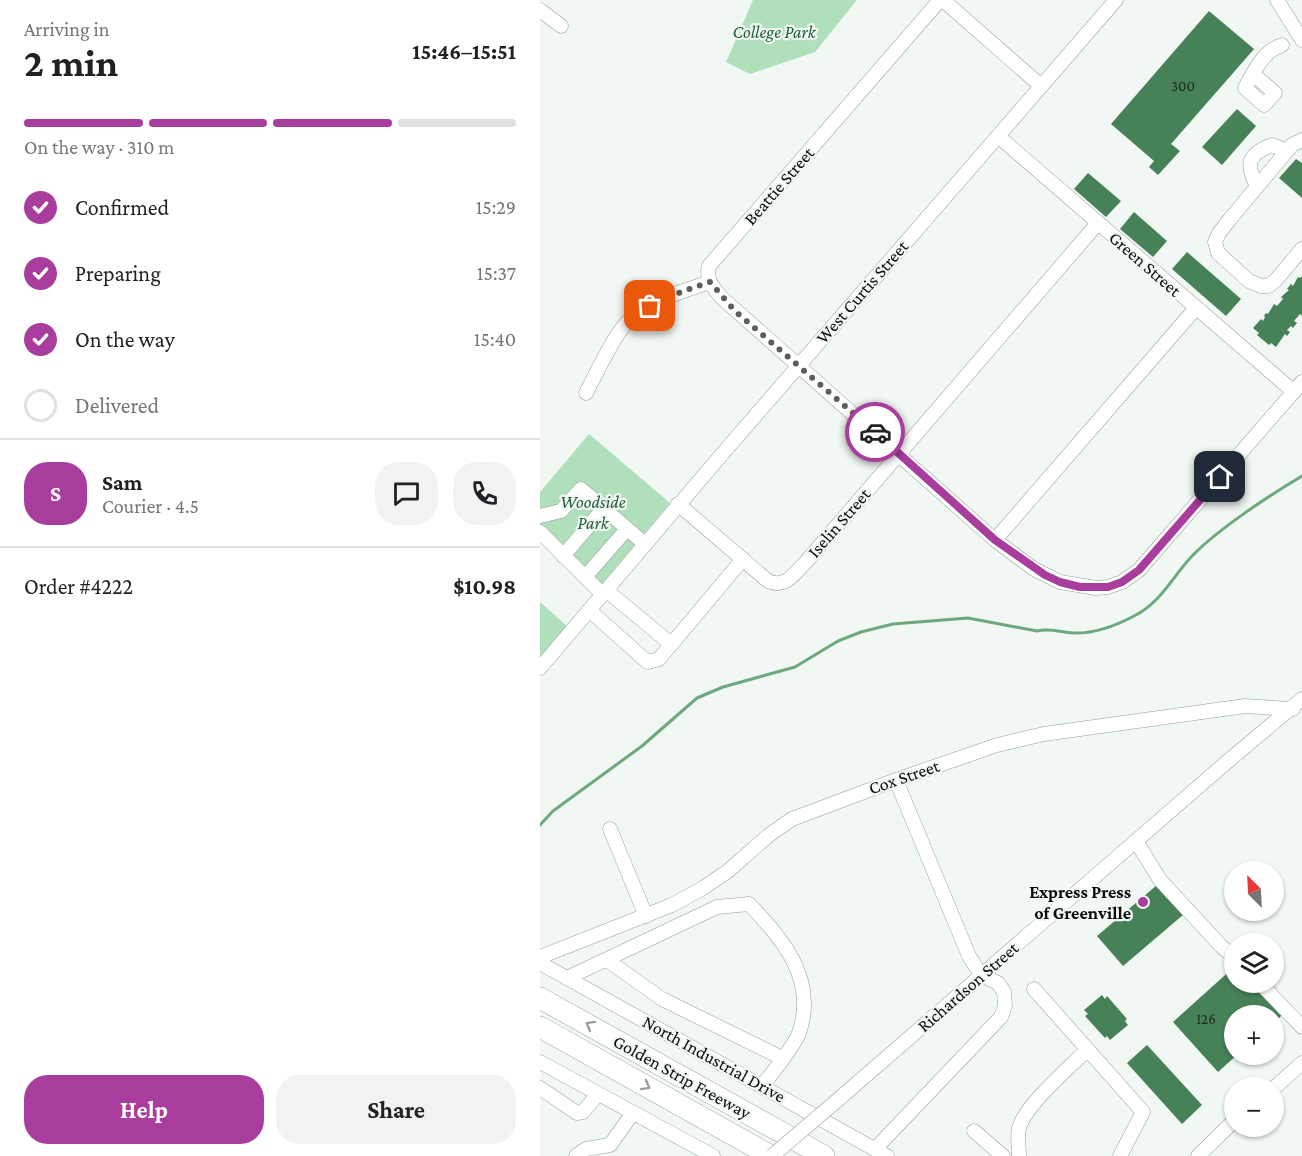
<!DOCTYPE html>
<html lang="en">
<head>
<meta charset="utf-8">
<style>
	:root { --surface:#fff; --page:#f2f2f2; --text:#202124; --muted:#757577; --line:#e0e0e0; --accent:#a93d9e }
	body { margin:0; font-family:"Crimson Pro",serif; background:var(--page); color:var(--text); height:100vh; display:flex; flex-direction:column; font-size:22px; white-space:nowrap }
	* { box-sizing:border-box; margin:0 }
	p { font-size:20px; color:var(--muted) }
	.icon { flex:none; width:33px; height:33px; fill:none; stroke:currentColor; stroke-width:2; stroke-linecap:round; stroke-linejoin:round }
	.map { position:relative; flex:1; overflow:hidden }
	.drawer { display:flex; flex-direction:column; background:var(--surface); width:540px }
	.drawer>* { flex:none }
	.needle { width:39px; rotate:336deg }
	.controls { position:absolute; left:684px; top:861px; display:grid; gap:12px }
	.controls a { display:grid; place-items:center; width:60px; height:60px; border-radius:50%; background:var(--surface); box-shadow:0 2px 4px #0004; font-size:30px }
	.pin { position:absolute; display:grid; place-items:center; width:51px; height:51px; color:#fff; margin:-26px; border-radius:12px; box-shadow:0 3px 9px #0006 }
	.courier { position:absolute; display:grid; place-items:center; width:60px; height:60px; margin:-30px; border:4px solid #a93d9e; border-radius:50%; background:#fff; color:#222; box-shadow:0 2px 8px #0007 }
	.overview em { font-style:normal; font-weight:700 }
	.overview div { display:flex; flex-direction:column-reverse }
	.overview { display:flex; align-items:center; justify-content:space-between; height:102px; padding:0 24px }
	h1 { font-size:39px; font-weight:700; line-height:45px }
	.bar { display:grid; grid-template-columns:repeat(4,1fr); gap:9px 6px; align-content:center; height:72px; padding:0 24px }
	.bar i { height:8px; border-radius:4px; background:var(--line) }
	.bar .on { background:var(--accent) }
	.bar p { grid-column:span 4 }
	.line { display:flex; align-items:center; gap:15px; padding:0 24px; border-top:2px solid var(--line) }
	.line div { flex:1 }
	.round { display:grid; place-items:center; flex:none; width:63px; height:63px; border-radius:24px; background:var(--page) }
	ol { padding:0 24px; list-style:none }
	li { display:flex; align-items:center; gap:18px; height:66px }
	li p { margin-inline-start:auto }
	li .icon { padding:6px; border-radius:50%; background:var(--accent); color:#fff; stroke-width:4 }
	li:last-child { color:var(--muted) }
	li i { width:33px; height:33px; border:3px solid var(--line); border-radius:50% }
	.action { display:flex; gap:12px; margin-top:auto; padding:12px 24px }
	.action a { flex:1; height:69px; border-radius:24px; background:var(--accent); color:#fff; font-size:24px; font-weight:700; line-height:69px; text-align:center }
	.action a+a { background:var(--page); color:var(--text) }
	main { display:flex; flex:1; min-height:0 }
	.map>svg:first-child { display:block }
	.green { fill:#b0dfbb }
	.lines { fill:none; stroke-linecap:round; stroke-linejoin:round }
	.stream { stroke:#6ea87e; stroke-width:3 }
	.building { fill:#478158 }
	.minor-casing { stroke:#989e99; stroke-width:15 }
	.highway-casing { stroke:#989e99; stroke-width:22 }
	.minor { stroke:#fff; stroke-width:14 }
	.highway { stroke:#fff; stroke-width:21 }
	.minor-bridge-casing { stroke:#989e99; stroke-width:15; stroke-linecap:butt }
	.minor-bridge { stroke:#fff; stroke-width:14 }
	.oneway { stroke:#9d9e9d }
	.done { stroke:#5b5e5c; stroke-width:6; stroke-dasharray:0 10.8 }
	.route { stroke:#a93d9e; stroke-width:8 }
	.poi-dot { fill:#a93d9e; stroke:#f1f7f2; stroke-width:2 }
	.labels { text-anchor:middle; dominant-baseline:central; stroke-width:4.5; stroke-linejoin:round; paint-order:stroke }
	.number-label { font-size:15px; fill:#19291e }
	.park-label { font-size:18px; font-style:italic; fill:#216138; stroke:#f1f7f2 }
	.street-label { font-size:18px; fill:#0a0c0b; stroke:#f1f7f2 }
	.poi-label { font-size:18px; font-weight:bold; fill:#0a0c0b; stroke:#f1f7f2; text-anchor:end }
</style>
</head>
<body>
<main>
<section class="drawer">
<div class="overview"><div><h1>2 min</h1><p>Arriving in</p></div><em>15:46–15:51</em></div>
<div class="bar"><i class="on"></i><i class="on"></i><i class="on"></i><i></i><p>On the way · 310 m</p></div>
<ol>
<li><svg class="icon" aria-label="check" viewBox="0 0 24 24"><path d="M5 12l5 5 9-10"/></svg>Confirmed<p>15:29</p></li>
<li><svg class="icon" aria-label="check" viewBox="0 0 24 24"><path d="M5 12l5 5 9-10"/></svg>Preparing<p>15:37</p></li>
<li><svg class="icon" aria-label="check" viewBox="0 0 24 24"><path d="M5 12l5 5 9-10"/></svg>On the way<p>15:40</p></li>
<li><i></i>Delivered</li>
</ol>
<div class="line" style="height:108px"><b class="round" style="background:var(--accent);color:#fff">S</b><div><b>Sam</b><p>Courier · 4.5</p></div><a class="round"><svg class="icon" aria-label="chat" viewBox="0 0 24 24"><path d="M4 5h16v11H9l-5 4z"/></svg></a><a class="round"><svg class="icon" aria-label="phone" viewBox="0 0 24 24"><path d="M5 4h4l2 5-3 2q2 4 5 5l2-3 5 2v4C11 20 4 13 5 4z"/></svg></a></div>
<div class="line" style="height:78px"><div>Order #4222</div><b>$10.98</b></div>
<div class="action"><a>Help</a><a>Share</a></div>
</section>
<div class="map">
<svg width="762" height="1156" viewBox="0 0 762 1156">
	<rect width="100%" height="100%" fill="#f1f7f2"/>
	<g class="green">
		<polygon points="213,0 317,0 275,52 210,74 186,62"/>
		<polygon points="49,434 130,503 55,592 0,539 0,492"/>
		<polygon points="0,602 28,627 0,660"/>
	</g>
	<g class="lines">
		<path class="stream" d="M 0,825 L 13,811 L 102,746 L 157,698 L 183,687 L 255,667 L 298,641 L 321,632 L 353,624 L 428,618 L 497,631 C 509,628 520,632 533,633 C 553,634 577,625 594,616 C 622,602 633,575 654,554 C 680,528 730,495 762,476"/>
	</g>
	<g class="building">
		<polygon points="669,11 714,49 631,144 640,151 618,175 609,167 614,161 571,124"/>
		<polygon points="697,109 716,126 682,165 662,147"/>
		<polygon points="756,159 762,163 762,198 739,178"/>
		<polygon points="548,173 581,201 566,217 534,189"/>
		<polygon points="594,212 627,241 613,257 580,229"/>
		<polygon points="647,252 701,299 686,316 632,269"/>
		<polygon points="762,276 762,316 760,314 754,321 757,323 753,328 751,326 747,330 750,332 747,336 745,334 736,347 731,343 729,345 717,335 719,333 713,328 721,319 723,321 725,317 724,316 726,313 728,314 734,304 737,306 743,299 741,297 749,290 747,289 751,284 753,286 758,277 760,278"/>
		<polygon points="617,885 643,915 583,966 557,936"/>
		<polygon points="694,967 694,982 713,982 742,1015 734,1023 734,1016 694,1016 694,1054 698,1054 678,1072 633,1022"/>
		<polygon points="562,995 565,999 567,996 587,1019 585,1021 588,1025 570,1040 567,1036 565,1038 545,1016 548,1014 544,1010"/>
		<polygon points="607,1045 662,1105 642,1124 587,1063"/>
	</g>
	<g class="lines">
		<defs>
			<g id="minor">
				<path d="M 400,0 L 169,266 C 165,280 174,288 182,298 L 455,540 L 494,569 L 520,582 L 556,588 L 568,587 L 582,582 L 599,570 L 762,382"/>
				<polyline points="403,0 501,86"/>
				<polyline points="737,0 762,40"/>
				<polyline points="0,10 21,26"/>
				<path d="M 713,74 L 735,93 L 724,105 L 705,88 C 715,70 722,52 742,45"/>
				<polyline points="458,136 754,392"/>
				<polyline points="762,140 752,145 690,219 679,233 675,242 678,253 709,281 721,286 728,286 735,281 762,249"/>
				<path d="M 717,186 C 705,164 708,154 732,145 L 746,151"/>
				<path d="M 46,393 C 57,372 67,350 80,331 C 100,302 138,293 170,282"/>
				<path d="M 138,504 L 228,581 C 245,589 254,574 265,563 L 558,223"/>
				<polyline points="0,516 21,511 41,489 105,544"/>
				<polyline points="0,532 62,594"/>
				<polyline points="455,540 656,308"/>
				<polyline points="23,556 64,508"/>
				<polyline points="45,577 87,529"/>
				<polyline points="66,590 131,644"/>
				<polyline points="49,610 103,658 108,662 119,659 203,559"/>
				<polyline points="0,668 183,453 576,0"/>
				<polyline points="70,829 106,916"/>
				<polyline points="596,841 620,880 681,946 694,957"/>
				<polyline points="0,957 132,905 163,888 188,871 229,835 252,819 356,780 457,745 504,734 705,706 750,709 762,699"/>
				<polyline points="67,960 122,999 242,1058"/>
				<polyline points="0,963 347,1156"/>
				<path d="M 27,978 L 177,907 L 209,904 C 244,940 277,980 259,1033 C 254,1047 232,1073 222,1086"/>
				<polyline points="719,982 762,1027"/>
				<polyline points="494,989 603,1112 580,1156"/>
				<polyline points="0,1062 173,1156"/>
				<polyline points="0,1088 37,1113 43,1112 58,1094"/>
				<polyline points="734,1088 762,1063"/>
				<polyline points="300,1098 688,761 750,709 753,709"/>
				<polyline points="434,1131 463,1156"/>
				<polyline points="335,1149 461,1017 465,1006 464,992 458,983 441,975 429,956 356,780"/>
				<polyline points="36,1156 46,1149 70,1145 93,1113"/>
				<path d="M 479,1156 C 479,1147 477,1136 479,1128 C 486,1104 529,1068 547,1050"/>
				<polyline points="658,1156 694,1121"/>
			</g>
			<g id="highway">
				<polyline points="0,998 284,1156"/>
				<polyline points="0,1027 231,1156"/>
			</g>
		</defs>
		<use href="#minor" class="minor-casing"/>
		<use href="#highway" class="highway-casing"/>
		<use href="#minor" class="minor"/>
		<use href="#highway" class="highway"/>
		<defs>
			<polyline id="minor-bridge" points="232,1156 300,1098"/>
		</defs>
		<use href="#minor-bridge" class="minor-bridge-casing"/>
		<use href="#minor-bridge" class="minor-bridge"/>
	</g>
	<defs><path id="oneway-chevron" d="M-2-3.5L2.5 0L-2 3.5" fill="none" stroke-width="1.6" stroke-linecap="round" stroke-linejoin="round" transform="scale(1.5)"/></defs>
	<g class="oneway">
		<use href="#oneway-chevron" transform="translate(50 1025) rotate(-151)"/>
		<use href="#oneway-chevron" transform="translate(106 1086) rotate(29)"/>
	</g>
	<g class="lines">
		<polyline class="done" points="110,306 121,299 170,282 195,311 335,432"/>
		<polyline class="route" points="335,432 455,540 505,575 520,582 540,587 568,587 582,582 599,570 680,477"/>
	</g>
	<circle class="poi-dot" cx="603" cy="902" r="6"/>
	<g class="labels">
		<g class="number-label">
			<text x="643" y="86">300</text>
			<text x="666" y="1019">126</text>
		</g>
		<g class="park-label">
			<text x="234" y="32">College Park</text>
			<text x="53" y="502">Woodside<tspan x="53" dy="21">Park</tspan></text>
		</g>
		<g class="street-label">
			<text transform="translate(239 186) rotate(-49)">Beattie Street</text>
			<text transform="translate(605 264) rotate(41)">Green Street</text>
			<text transform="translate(322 292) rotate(-49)">West Curtis Street</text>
			<text transform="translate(299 523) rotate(-49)">Iselin Street</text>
			<text transform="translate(364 777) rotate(-19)">Cox Street</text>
			<text transform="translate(428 987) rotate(-41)">Richardson Street</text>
			<text transform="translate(174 1059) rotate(29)">North Industrial Drive</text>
			<text transform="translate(142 1077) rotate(29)">Golden Strip Freeway</text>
		</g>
		<g class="poi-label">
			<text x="591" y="892">Express Press<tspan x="591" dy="21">of Greenville</tspan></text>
		</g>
	</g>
</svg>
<div class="controls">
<a><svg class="needle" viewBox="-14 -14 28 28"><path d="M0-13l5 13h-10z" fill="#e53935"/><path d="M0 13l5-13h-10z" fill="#757577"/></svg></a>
<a><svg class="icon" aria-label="layers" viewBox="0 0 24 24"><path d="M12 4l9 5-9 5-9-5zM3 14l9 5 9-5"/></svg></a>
<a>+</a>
<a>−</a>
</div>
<div class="pin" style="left:110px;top:306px;background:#ea580c"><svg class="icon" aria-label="bag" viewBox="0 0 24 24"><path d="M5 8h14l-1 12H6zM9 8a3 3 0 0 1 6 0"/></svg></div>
<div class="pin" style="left:680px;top:477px;background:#1f2937"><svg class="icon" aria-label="home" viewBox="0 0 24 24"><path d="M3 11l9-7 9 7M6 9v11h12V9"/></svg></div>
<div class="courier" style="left:335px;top:432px"><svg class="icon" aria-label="car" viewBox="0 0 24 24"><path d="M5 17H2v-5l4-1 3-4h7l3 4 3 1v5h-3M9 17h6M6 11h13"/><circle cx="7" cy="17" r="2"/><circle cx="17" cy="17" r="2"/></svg></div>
</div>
</main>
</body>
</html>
